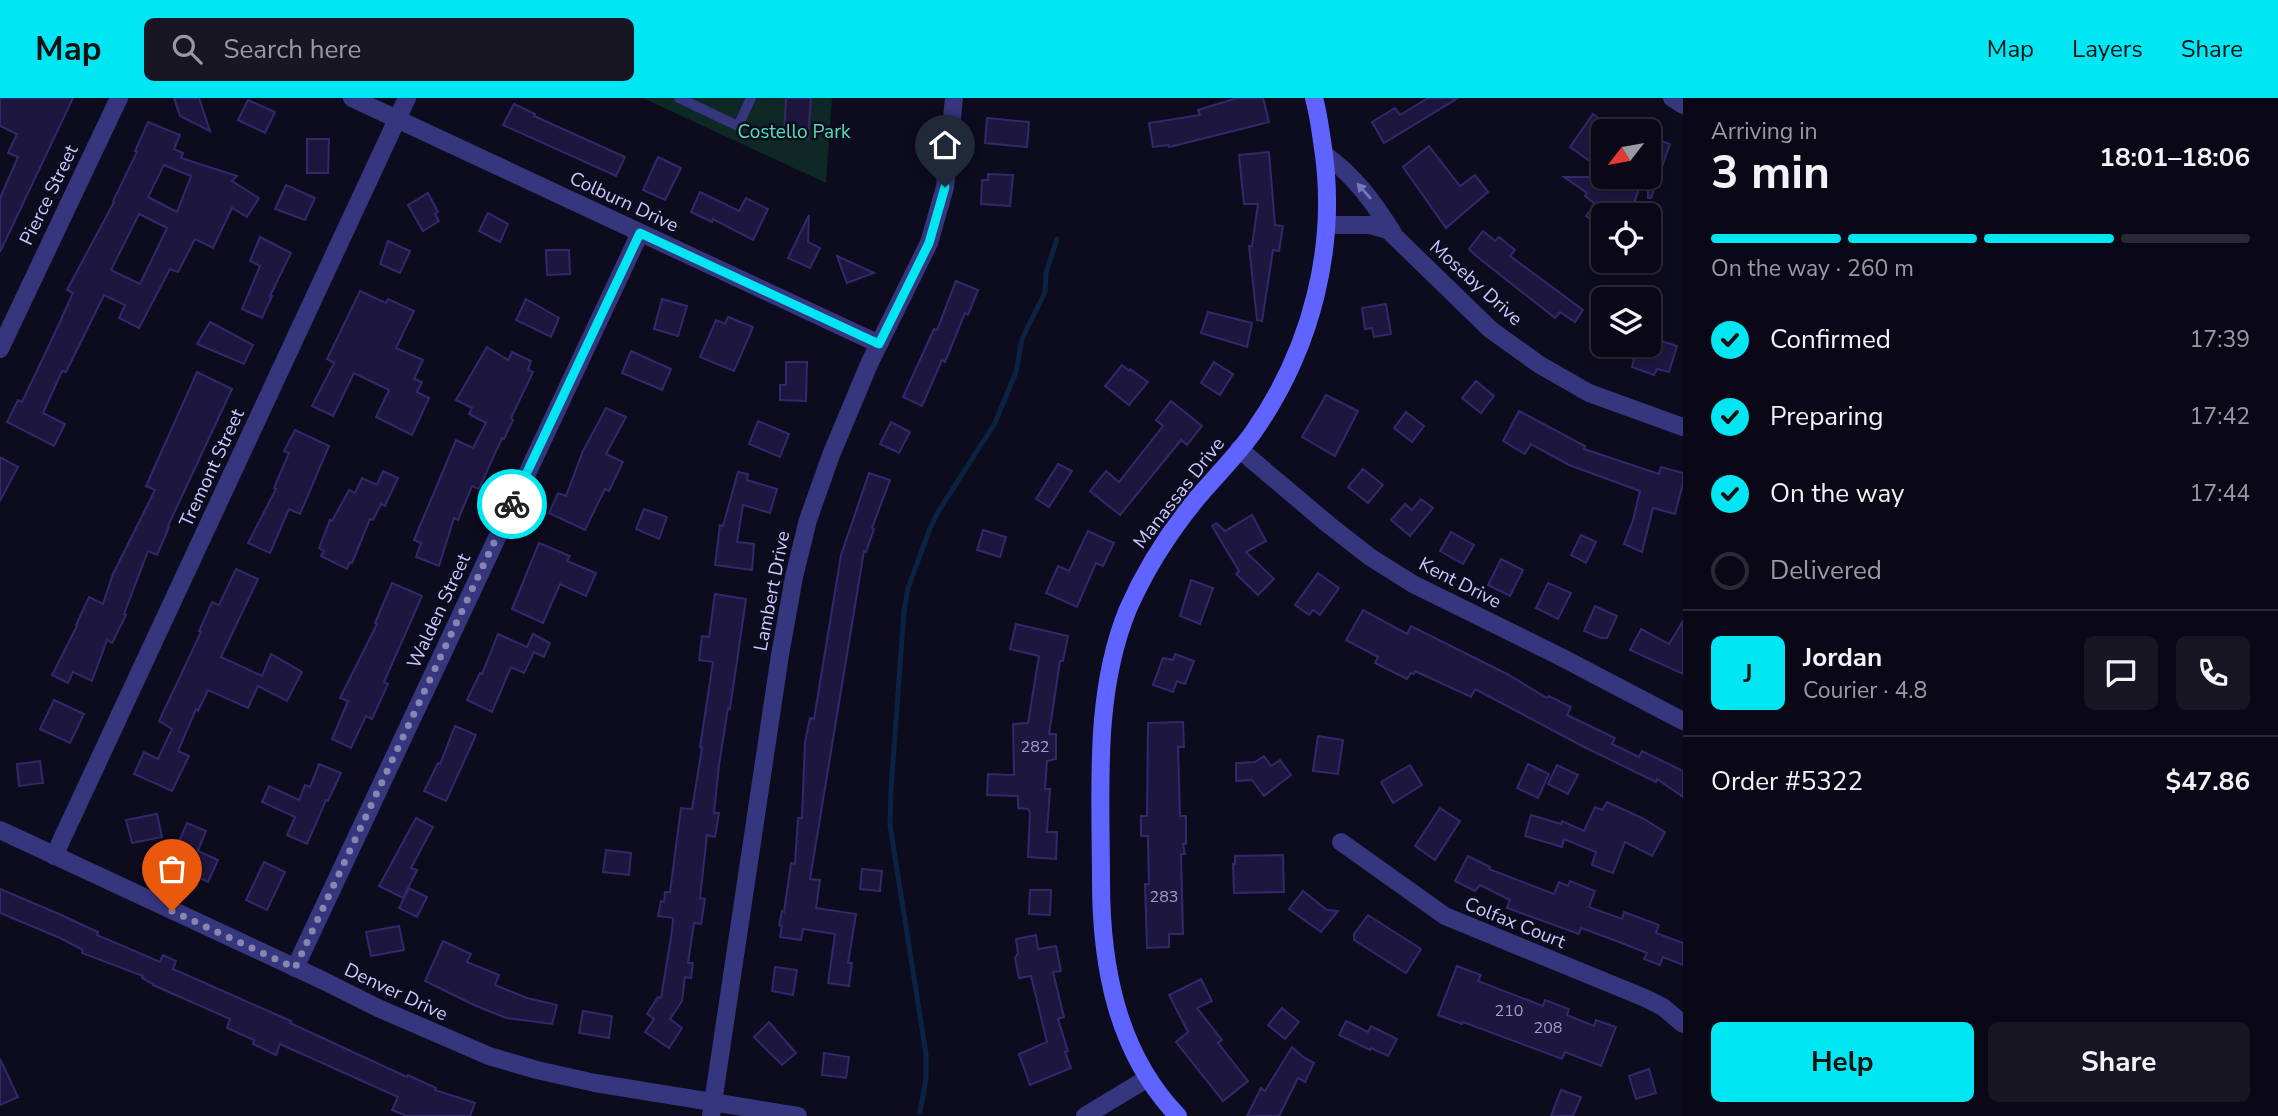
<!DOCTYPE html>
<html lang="en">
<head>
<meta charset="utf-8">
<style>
	:root { --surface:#0a0816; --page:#181623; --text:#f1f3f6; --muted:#999aa1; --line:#2a2935; --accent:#00e6f3 }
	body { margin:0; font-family:"Nunito Sans",sans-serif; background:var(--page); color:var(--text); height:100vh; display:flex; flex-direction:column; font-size:26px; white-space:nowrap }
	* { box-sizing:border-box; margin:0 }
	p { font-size:23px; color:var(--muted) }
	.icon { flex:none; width:38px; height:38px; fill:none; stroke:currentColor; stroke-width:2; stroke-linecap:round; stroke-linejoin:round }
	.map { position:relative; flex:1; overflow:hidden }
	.drawer { display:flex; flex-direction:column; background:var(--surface); width:595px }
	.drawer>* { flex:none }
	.needle { width:46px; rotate:239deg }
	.controls { position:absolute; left:1591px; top:21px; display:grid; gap:14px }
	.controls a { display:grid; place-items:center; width:70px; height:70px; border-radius:10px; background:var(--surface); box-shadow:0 4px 10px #0003,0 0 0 2px var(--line); font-size:35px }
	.pin { position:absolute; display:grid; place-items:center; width:60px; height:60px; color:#fff; margin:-72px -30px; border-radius:50% 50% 50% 0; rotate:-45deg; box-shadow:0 0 7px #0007 }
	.pin .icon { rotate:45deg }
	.courier { position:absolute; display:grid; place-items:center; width:70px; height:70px; margin:-35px; border:5px solid #00e6f3; border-radius:50%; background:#fff; color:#222; box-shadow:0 2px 9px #0007 }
	.head em { font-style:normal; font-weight:700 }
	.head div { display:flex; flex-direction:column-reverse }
	.head { display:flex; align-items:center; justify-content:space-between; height:119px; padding:0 28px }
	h1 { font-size:46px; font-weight:700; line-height:52px }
	.bar { display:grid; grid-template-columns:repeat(4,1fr); gap:10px 7px; align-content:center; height:84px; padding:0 28px }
	.bar i { height:9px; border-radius:5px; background:var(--line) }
	.bar .selected { background:var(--accent) }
	.bar p { grid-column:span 4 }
	.line { display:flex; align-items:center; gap:18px; padding:0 28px; border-top:2px solid var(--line) }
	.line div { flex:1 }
	.round { display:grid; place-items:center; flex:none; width:74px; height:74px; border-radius:10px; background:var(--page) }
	ol { padding:0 28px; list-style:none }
	li { display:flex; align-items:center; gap:21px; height:77px }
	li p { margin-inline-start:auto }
	li .icon { padding:7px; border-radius:50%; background:var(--accent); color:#111; stroke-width:4 }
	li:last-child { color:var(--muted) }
	li i { width:38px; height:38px; border:4px solid var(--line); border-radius:50% }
	.cta { display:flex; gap:14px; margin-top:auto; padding:14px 28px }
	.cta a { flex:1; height:80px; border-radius:10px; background:var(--accent); color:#111; font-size:28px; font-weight:700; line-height:80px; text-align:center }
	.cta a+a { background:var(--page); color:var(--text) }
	header { display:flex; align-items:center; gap:42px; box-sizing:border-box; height:98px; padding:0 35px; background:var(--accent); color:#111 }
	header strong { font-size:33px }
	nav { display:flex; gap:38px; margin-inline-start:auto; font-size:24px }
	.search { width:490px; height:63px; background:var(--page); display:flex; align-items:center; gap:18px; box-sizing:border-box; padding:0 24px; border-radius:10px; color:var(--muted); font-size:26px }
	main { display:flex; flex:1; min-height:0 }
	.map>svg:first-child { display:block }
	.green { fill:#0e2825 }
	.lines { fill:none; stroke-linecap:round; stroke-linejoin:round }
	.stream { stroke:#0b2242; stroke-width:5 }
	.building { fill:#1d173f; stroke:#32286b; stroke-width:2; fill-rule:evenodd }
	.service { stroke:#35367e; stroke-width:10 }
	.minor { stroke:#35367e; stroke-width:18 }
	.tertiary { stroke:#35367e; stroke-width:18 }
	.secondary { stroke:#5f63ff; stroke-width:18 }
	.oneway { fill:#7878b8 }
	.done { stroke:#8886b0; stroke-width:7; stroke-dasharray:0 12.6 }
	.route { stroke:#00e6f3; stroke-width:9 }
	.labels { text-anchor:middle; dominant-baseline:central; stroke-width:5; stroke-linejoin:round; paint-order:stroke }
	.number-label { font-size:16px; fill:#a09ccf }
	.park-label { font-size:19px; fill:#52e0b6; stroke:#0d0b1e }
	.street-label { font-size:19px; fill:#cbc8ff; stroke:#0d0b1e }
</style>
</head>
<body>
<header>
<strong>Map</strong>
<div class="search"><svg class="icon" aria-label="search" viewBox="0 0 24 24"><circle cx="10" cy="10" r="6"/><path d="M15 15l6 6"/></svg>Search here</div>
<nav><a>Map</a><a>Layers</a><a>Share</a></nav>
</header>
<main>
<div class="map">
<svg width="1683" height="1018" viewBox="0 0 1683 1018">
	<rect width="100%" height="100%" fill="#0d0b1e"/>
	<polygon class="green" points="643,0 832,0 826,85"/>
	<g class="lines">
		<polyline class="stream" points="920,1014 926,981 926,956 890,727 891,691 904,513 908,490 929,433 938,414 995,325 1016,274 1022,241 1045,194 1046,175 1057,141"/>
	</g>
	<g class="building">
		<polygon points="0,0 73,0 0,154 0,100 18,59 8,55 17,36 0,28"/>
		<polygon points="174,0 199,0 210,33 180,18"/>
		<polygon points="786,0 811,0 808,41 784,39"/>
		<polygon points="1237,0 1263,0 1269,24 1169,49 1168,47 1153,49 1149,25 1200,17 1198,12"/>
		<polygon points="1428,0 1458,0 1384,45 1372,24 1395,10 1400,17"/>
		<polygon points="248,2 275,14 265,35 238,22"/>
		<polygon points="514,6 535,16 534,18 625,59 616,78 503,27"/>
		<polygon points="1593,16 1603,23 1603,68 1591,64 1570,49"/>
		<polygon points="987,20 1029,24 1027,49 985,45"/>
		<path d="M 148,24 L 180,37 L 174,51 L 183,55 L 181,60 L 237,78 L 232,83 L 259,100 L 247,119 L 232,110 L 213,150 L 195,141 L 178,174 L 170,171 L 139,230 L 119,220 L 125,207 L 104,197 L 66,274 L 62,273 L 43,315 L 65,326 L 54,348 L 7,324 L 18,302 L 22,304 L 52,241 L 73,195 L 67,192 L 114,104 L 113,103 L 137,54 L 135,53 ZM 164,67 L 191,78 L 177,114 L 148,99 ZM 139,116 L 167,130 L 140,186 L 111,172 Z"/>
		<polygon points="1648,38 1670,46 1651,100 1648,100"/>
		<polygon points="307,41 329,41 328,75 307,75"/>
		<polygon points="1429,48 1460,88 1475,77 1488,94 1446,130 1403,69"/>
		<polygon points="1269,54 1275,127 1283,128 1279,153 1273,152 1262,223 1257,222 1249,148 1252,148 1258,106 1244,106 1239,57"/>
		<polygon points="658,59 681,70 665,102 643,92"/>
		<polygon points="988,76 1013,77 1010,108 981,106 982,82 988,82"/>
		<polygon points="1564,79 1643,79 1630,117 1603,117 1603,131 1586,118 1595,106 1585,98 1587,95"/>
		<polygon points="286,87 315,100 305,122 275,111"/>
		<polygon points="700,94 739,113 746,100 768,111 753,142 713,121 712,124 691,114"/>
		<polygon points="428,95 438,114 435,116 439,123 423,133 408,107"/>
		<polygon points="488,115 508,126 500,144 479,133"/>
		<polygon points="809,117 808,144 820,150 810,170 788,160"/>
		<polygon points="1483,133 1495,143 1499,139 1515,152 1510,158 1583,212 1575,224 1560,214 1555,220 1475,157 1469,151"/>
		<polygon points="260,139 291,155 270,198 272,198 262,220 242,211 260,168 250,163"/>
		<polygon points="388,143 410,153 400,175 380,166"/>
		<polygon points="546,152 569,152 570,176 547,177"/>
		<polygon points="837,158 874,175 847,185"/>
		<polygon points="956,183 978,192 968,217 965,215 945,264 942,262 922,308 903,299 934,231 937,232"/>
		<polygon points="360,193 386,205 388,201 414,213 396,250 423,262 414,281 422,284 417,294 429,300 412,337 376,319 389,292 354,275 333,318 312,308 334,265 327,261"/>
		<polygon points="526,201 559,220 551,239 516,222"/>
		<polygon points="662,201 687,208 678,238 654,231"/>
		<polygon points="1386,206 1391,236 1374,239 1372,230 1365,231 1362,210"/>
		<polygon points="1208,214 1252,225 1247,249 1201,235"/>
		<polygon points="728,219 753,229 734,273 700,259 716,222 725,226"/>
		<polygon points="210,224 253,247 244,266 197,246"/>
		<polygon points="1648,239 1677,248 1669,274 1657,271 1654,277 1632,269 1634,261 1601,248 1648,247"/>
		<polygon points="487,249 508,262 512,254 531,263 528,272 533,274 511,320 513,322 504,341 502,340 479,391 472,388 458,422 454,420 439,468 416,459 421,445 414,442 456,342 473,350 486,325 469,316 472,310 456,302"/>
		<polygon points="631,253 671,271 662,292 622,275"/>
		<polygon points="786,264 807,264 806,303 780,302 780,287 786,287"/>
		<polygon points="1214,264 1233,276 1220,297 1201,285"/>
		<polygon points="1122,267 1129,273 1130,271 1148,284 1129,307 1105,288"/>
		<polygon points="197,274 232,291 168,428 169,429 157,457 148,453 124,516 126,517 112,545 107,542 92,583 73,574 68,585 52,577 77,528 76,527 89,499 103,506 113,476 155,392 146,388"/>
		<polygon points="1476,283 1494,298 1481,315 1462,300"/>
		<polygon points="1326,297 1358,313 1335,358 1302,339"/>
		<polygon points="1171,303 1202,328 1187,347 1181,342 1120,417 1090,393 1106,373 1119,384 1163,328 1156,322"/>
		<polygon points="606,310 626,319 606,356 623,364 609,393 605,391 585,432 549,415 558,395 566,398 583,353"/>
		<polygon points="1519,313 1585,348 1584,351 1659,376 1661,369 1683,375 1683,385 1675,416 1653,410 1642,454 1624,446 1633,422 1640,393 1569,367 1531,346 1525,356 1503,343"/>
		<polygon points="1406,314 1424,328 1412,344 1394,330"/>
		<polygon points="758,323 789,336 780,359 749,346"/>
		<polygon points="891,324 910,334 899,355 880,346"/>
		<polygon points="295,332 329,348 300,416 289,411 270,455 248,445 276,391 274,390 289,355 284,353"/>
		<polygon points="0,359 18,369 0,403"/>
		<polygon points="1058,366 1072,373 1049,409 1036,401"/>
		<polygon points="1363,371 1383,387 1368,405 1348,389"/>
		<polygon points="383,373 398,380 385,408 381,406 373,422 370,421 352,465 350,464 347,471 321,458 324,453 319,450 330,422 332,423 349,392 355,395 362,380 377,387"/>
		<polygon points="738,374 748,376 747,382 777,391 770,415 743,407 737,444 754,446 752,472 715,467 720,427 723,428"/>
		<polygon points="869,375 890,382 872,430 874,431 866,454 864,453 810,781 820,782 816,810 856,816 848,865 852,865 849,888 828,885 835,836 803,831 801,842 780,839 782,828 779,827 782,813 784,814 791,765 795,766 798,720 802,720 805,644 810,620 814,621 841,457"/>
		<polygon points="1421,401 1433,410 1410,438 1391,422 1405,406 1412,412"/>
		<polygon points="644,411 667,419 659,441 636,431"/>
		<polygon points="1252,417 1266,443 1246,454 1274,481 1258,497 1236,476 1239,473 1212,428 1216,425 1225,433"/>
		<polygon points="983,432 1006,439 1000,459 977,452"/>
		<polygon points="1088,433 1114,445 1103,468 1096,465 1077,509 1046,495 1058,468 1069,473"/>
		<polygon points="1451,434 1474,447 1463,466 1440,453"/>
		<polygon points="1581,437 1596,444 1586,465 1571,457"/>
		<polygon points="539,445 570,458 567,463 596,475 586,498 560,486 543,525 512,511"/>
		<polygon points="1501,461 1523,472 1510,498 1488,487"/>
		<polygon points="236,471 258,481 221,559 262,578 271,556 302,574 287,603 258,588 248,610 208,592 198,613 196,611 178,653 189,658 172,693 134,676 144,654 158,661 172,631 159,623 201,534 199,533 212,504 219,507"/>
		<polygon points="1318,475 1339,490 1320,517 1313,512 1309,517 1295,507"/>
		<polygon points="1191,482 1213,490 1200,526 1180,518"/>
		<polygon points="392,485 422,498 384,584 388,586 372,621 366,618 351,650 332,641 348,603 340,600 377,526 375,525"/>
		<polygon points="1548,485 1571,495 1558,521 1536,510"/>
		<polygon points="715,496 746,501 730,611 728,610 719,667 714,715 719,715 715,739 707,737 700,800 705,801 701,826 694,825 688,865 693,865 691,880 685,879 682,903 670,921 682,930 669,950 645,934 654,921 647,916 658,899 661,900 672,833 673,820 658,818 661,803 664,804 665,794 670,794 681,710 692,711 702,650 700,649 713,564 699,562 702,538 709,539"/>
		<polygon points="1595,508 1617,518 1607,540 1601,540 1584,533"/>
		<polygon points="1363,512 1407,536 1411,528 1507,576 1547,600 1549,598 1571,609 1567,617 1615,640 1612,646 1639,659 1642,653 1683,673 1683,699 1657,681 1656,684 1582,648 1475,591 1471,599 1415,573 1414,576 1411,575 1407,581 1375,565 1378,559 1346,542"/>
		<polygon points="1683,523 1683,576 1630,552 1641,531 1669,546"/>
		<polygon points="1016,526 1068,538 1063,563 1060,563 1049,636 1056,636 1056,661 1047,663 1045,691 1050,691 1047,734 1057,734 1056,761 1028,759 1030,715 1028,711 1018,710 1018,698 987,697 988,676 1014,677 1013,626 1028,625 1039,558 1010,551"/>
		<polygon points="498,536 527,549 533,536 550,545 544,559 534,554 524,575 511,569 492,614 467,602 480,575 482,576"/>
		<polygon points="1175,556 1194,563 1185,586 1177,583 1173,594 1153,587 1163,560 1173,562"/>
		<polygon points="54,602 84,616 70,645 40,631"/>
		<polygon points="1183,624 1184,649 1178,649 1180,718 1186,718 1186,746 1183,746 1185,756 1181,756 1183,836 1169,836 1169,849 1147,850 1145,786 1149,786 1148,746 1148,738 1141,738 1141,718 1147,718 1148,625"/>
		<polygon points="455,628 476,637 446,703 424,693 438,665 440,666"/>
		<polygon points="1318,638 1343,642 1338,676 1313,673"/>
		<polygon points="1264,658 1271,668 1280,662 1291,677 1264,698 1252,682 1236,683 1236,665 1255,664"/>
		<polygon points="40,663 43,685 19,688 17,666"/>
		<polygon points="319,666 341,675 328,703 326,702 307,746 287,737 295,719 262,704 269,688 299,702 305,687 310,689"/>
		<polygon points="1528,666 1549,676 1538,700 1517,690"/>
		<polygon points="1410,667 1422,687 1393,705 1381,684"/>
		<polygon points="1557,667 1578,677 1568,696 1548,686"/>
		<polygon points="1607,704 1644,721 1665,734 1652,758 1625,744 1613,775 1592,767 1596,754 1564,741 1562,749 1525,738 1531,717 1561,726 1562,723 1584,733 1595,709 1602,712"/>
		<polygon points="1440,710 1460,723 1435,762 1415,748"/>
		<polygon points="157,716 162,739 132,745 126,722"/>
		<polygon points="416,720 433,729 411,770 417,772 403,800 379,788"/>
		<polygon points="187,725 206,733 198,753 218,762 208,784 169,766"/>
		<polygon points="606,752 631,755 629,777 603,774"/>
		<polygon points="1283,757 1284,794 1234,795 1233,766 1235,766 1235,758"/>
		<polygon points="1468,758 1490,769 1489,771 1554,796 1559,784 1568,788 1570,783 1595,793 1589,809 1622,821 1624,814 1659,827 1656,835 1683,845 1683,867 1663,859 1660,867 1644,861 1647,855 1614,842 1581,830 1579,836 1507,810 1510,802 1480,787 1475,793 1455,783"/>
		<polygon points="264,764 285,774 267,812 246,802"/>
		<polygon points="862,771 882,773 880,793 860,791"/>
		<polygon points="409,790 427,799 417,819 399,810"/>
		<polygon points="0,791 59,816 98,834 97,837 160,864 163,857 176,863 173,871 291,923 290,925 407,979 408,977 436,990 435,992 475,1005 470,1018 407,1018 392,1012 398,999 280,946 276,957 253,946 254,942 227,930 230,921 153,887 153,886 142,880 143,878 82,855 83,852 60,840 0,815"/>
		<polygon points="1030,792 1051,792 1050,817 1029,816"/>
		<polygon points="1303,793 1327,812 1338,813 1321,834 1289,811"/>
		<polygon points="1368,817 1421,851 1406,875 1354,842 1354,836"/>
		<polygon points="399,828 404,852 371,858 366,834"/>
		<polygon points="1036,837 1038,851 1056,848 1061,873 1053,874 1064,919 1058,921 1068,953 1065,954 1071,970 1030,987 1019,956 1047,944 1031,878 1019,880 1015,860 1018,855 1016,841"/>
		<polygon points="443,843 471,856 467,864 499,877 495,887 527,900 557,907 552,926 506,920 474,907 425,883"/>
		<polygon points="1457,868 1481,877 1478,883 1543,908 1545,902 1569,911 1567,917 1594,928 1596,922 1616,929 1601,968 1565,954 1562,961 1463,924 1462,926 1438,917"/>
		<polygon points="775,869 797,872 793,897 772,893"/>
		<polygon points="1201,881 1212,903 1197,910 1222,942 1218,945 1248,983 1223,1003 1176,944 1188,934 1169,897"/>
		<polygon points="1282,910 1299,924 1285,941 1268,927"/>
		<polygon points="583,913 612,918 609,940 579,935"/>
		<polygon points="1346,923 1368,934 1371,928 1397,941 1388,958 1371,950 1370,952 1339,937"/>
		<polygon points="769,924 796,955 782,967 754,939"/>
		<polygon points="1292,949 1303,959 1314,965 1305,984 1298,980 1279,1018 1247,1018 1261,990 1265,993"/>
		<polygon points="824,955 849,959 846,980 822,977"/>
		<polygon points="0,961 18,999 0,1007"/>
		<polygon points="1649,971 1656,995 1636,1001 1629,978"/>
		<polygon points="1561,992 1581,999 1573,1018 1551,1018"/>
	</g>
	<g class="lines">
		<polyline class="service" points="679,0 738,28 751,0"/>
		<g class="minor">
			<polyline points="352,0 879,246"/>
			<polyline points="1672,0 1683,7"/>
			<path d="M 1324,56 C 1354,77 1374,105 1393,135"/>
			<polyline points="1327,127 1370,127 1388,132 1491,232 1540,267 1589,295 1683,329"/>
			<polyline points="0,251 119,0"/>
			<polyline points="1239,351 1329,427 1370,459 1413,486 1559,558 1683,623"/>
			<polyline points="1341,744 1445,818 1645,900 1663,909 1683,926"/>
			<polyline points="54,758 407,0"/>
			<polyline points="295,870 640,135"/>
			<polyline points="711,1018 780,557 794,479 808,422 831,357 870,264 929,145 945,89 954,0"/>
		</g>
		<g class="tertiary">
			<polyline points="0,732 322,882 378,910 489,958 537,972 595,985 798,1018"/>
			<polyline points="1085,1018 1148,980"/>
		</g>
		<path class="secondary" d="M 1178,1018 C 1117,955 1101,868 1101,783 C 1101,693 1093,596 1128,511 C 1146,470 1170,433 1198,399 C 1216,378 1236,358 1252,336 C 1312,251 1339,146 1322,43 C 1320,29 1318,14 1314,0"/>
	</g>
	<defs><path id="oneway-solid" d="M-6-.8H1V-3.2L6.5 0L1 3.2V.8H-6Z" transform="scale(1.75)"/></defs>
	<use class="oneway" href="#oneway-solid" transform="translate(1364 93) rotate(-131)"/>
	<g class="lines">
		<polyline class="done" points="172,813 295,870 512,406"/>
		<polyline class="route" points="512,406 640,135 879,246 929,145 945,89"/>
	</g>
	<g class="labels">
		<g class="number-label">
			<text x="1035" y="649">282</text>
			<text x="1164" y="799">283</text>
			<text x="1509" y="913">210</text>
			<text x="1548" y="930">208</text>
		</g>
		<g class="park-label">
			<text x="794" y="34">Costello Park</text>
		</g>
		<g class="street-label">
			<text transform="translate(49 97) rotate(-64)">Pierce Street</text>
			<text transform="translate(624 104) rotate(25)">Colburn Drive</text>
			<text transform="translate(1476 185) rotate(42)">Moseby Drive</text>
			<text transform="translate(212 370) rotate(-65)">Tremont Street</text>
			<text transform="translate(1179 395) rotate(-52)">Manassas Drive</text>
			<text transform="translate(1460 485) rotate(27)">Kent Drive</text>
			<text transform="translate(772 493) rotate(-79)">Lambert Drive</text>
			<text transform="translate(439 513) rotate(-65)">Walden Street</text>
			<text transform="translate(1515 825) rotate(22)">Colfax Court</text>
			<text transform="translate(396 894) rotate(25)">Denver Drive</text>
		</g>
	</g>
</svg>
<div class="controls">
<a><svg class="needle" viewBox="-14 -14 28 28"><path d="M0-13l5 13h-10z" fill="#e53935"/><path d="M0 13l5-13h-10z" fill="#999aa1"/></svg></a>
<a><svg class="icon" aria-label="locate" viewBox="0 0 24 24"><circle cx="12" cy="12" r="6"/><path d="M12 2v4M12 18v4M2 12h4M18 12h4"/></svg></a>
<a><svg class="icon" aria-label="layers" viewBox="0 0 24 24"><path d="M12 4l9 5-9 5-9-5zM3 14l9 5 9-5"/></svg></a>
</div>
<div class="pin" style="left:172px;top:813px;background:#ea580c"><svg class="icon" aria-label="bag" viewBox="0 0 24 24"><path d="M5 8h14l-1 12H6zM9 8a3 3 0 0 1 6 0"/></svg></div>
<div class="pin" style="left:945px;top:89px;background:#1f2937"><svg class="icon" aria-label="home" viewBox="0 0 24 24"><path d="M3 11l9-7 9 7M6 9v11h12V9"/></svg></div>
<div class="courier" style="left:512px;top:406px"><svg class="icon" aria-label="bike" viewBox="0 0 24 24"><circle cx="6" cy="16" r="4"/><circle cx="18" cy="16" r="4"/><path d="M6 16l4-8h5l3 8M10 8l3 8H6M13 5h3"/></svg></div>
</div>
<section class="drawer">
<div class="head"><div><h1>3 min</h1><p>Arriving in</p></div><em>18:01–18:06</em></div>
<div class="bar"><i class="selected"></i><i class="selected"></i><i class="selected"></i><i></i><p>On the way · 260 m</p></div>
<ol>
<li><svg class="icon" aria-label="check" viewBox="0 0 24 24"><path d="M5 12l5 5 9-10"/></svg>Confirmed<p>17:39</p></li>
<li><svg class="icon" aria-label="check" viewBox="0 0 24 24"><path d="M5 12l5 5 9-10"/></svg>Preparing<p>17:42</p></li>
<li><svg class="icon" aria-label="check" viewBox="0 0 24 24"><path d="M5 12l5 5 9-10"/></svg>On the way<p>17:44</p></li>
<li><i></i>Delivered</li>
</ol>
<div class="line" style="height:126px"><b class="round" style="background:var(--accent);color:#111">J</b><div><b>Jordan</b><p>Courier · 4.8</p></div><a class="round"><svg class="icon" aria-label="chat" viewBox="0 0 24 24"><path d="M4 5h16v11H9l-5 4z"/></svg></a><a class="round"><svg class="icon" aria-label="phone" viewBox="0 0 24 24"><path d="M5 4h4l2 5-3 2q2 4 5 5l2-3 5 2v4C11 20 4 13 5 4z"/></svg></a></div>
<div class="line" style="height:91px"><div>Order #5322</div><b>$47.86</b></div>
<div class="cta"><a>Help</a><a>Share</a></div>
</section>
</main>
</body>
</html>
